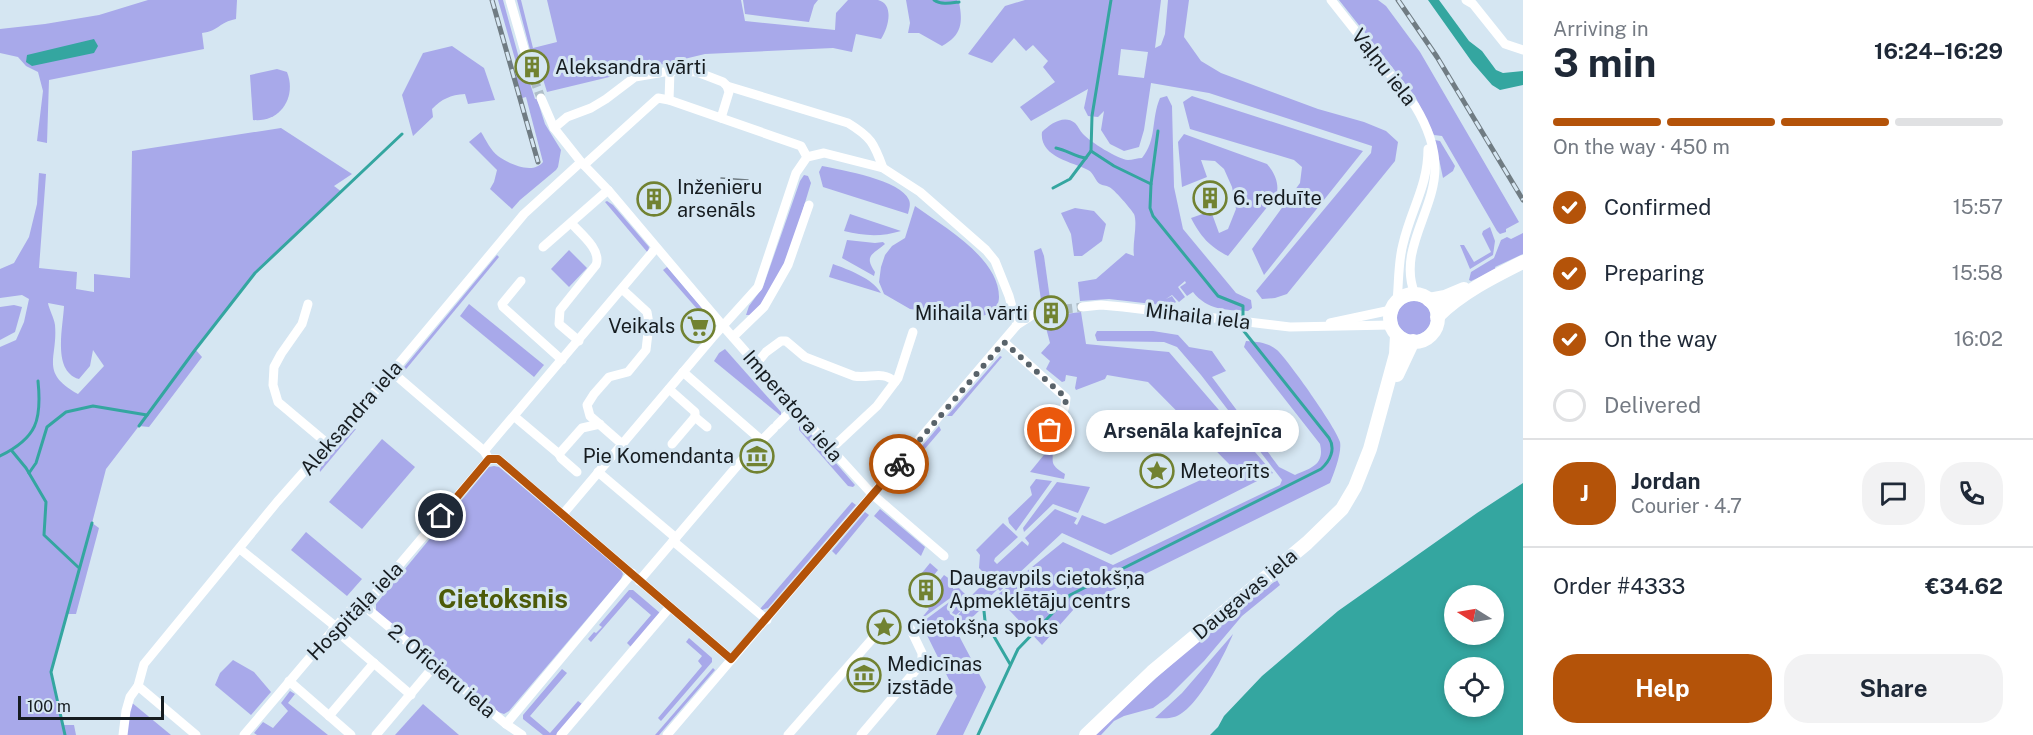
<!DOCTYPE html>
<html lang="en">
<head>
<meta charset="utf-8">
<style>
	:root { --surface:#fff; --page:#f2f2f3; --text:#1f2937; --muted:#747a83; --line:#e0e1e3; --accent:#b45309 }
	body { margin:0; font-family:"Public Sans",sans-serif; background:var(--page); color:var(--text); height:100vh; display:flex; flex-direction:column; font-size:22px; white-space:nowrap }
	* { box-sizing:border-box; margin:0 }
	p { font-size:20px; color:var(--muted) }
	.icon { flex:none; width:33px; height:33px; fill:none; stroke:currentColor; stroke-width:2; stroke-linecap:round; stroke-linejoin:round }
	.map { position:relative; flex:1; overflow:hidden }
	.details { display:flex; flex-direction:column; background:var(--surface); width:510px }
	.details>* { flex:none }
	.needle { width:39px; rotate:281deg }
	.buttons { position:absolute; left:1444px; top:585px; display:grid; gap:12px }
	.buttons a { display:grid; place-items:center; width:60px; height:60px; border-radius:50%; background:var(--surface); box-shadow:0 3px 9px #0003; font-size:30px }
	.scale { position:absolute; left:18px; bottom:15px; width:146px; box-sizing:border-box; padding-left:6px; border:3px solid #161c20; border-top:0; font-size:16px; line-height:21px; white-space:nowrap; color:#161c20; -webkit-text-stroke:4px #d5e6f2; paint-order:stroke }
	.pin { position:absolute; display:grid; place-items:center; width:51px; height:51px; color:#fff; margin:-26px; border:3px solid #fff; border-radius:50%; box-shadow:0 2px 6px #0007 }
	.courier { position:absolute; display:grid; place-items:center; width:60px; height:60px; margin:-30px; border:4px solid #b45309; border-radius:50%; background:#fff; color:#222; box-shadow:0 2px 8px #0007 }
	.bubble { position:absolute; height:42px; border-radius:21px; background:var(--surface); box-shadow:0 3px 9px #0003; font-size:20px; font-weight:700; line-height:42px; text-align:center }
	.head em { font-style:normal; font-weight:700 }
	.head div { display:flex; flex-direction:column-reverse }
	.head { display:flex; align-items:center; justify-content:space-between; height:102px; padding:0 30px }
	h1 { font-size:39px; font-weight:700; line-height:45px }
	.bar { display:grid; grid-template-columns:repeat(4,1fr); gap:9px 6px; align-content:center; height:72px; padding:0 30px }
	.bar i { height:8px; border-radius:4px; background:var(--line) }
	.bar .selected { background:var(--accent) }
	.bar p { grid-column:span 4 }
	.line { display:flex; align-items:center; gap:15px; padding:0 30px; border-top:2px solid var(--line) }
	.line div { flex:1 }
	.round { display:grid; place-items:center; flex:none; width:63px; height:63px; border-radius:24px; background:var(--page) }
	ol { padding:0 30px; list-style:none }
	li { display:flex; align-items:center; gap:18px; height:66px }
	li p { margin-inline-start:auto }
	li .icon { padding:6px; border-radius:50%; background:var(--accent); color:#fff; stroke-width:4 }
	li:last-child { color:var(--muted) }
	li i { width:33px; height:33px; border:3px solid var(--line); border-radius:50% }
	.action { display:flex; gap:12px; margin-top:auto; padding:12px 30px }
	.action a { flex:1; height:69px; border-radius:24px; background:var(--accent); color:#fff; font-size:24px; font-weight:700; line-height:69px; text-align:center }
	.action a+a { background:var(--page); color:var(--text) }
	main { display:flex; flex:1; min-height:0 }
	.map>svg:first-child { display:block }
	.green { fill:#a8a9ea; fill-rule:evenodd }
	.water { fill:#34a6a0; fill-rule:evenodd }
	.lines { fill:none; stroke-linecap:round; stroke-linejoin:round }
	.stream { stroke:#34a6a0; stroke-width:3 }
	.minor-tunnel { stroke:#afbec8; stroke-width:9; stroke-dasharray:9 4.5; stroke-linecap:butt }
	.minor { stroke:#fff; stroke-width:9 }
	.primary { stroke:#fff; stroke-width:14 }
	.tram { stroke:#707c83; stroke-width:1.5 }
	.rail-casing { stroke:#707c83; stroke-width:5 }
	.rail { stroke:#d5e6f2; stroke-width:3; stroke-dasharray:9; stroke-linecap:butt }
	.done { stroke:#59636a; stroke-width:6; stroke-dasharray:0 10.8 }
	.route { stroke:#b45309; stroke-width:8 }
	.labels { text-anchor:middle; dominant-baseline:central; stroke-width:6; stroke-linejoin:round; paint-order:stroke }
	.poi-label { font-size:20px; fill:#161c20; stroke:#d5e6f2; text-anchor:start }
	.street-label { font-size:20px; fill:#161c20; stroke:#d5e6f2 }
	.district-label { font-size:26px; font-weight:bold; fill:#4d5b0a; stroke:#d5e6f2 }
</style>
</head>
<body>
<main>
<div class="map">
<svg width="1523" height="735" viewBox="0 0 1523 735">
	<rect width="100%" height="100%" fill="#d5e6f2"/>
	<g class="green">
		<path d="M 148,0 L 237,0 L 236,19 C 219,22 219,31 202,33 L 204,49 L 49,80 L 47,143 L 37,141 L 43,91 L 38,72 L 26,66 L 18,57 L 0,53 L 0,29 L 45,24 L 99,15 Z"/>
		<path d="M 498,0 L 503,0 L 519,58 L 525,67 L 535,99 L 537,99 L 545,124 L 561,150 L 558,167 L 556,170 L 520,200 L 512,209 L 490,189 L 494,182 L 497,170 L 469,142 L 481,132 C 486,140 491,151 498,156 C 509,164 533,175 543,162 L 526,97 L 522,98 L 514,74 L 519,73 Z"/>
		<path d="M 517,0 L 521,0 L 533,48 L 557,42 L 547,0 L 741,0 L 745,21 L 835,30 L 836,13 L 848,0 C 857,0 869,0 878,0 C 895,4 888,29 881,39 L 856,34 L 852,52 L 833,48 L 705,54 L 547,92 L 538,63 L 533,61 Z"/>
		<polygon points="743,0 818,0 814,5 809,22 745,14"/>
		<path d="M 906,0 L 957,0 L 959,2 C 963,23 962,35 942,46 L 919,33 L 908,33 L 910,23 Z"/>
		<path d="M 1025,0 L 1161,0 L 1155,48 L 1161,45 L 1165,34 L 1168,0 L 1189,0 L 1184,37 L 1201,61 L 1221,73 L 1318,109 L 1364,122 L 1386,131 L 1398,142 L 1395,161 L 1287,294 L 1275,298 L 1262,299 L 1256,291 L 1371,153 L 1372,146 L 1209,93 L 1151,83 L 1144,130 L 1139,147 L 1124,151 L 1110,144 L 1101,130 L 1104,111 L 1098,117 L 1088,116 L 1084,108 L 1088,89 L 1031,121 L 1020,107 L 1055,82 L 1043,67 L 1048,61 L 1033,45 L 1026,51 L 1014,38 L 992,63 L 968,54 L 1005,6 ZM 1121,49 L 1148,52 L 1144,78 L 1118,75 Z"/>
		<polygon points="1339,0 1378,0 1386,6 1420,52 1519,222 1506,229 1506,232 1500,234 1497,231 1442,136 1434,135 1415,96"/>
		<path d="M 452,46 L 484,68 L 495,100 L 468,104 L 465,94 C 450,95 442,99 432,109 L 433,117 L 413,136 L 402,95 L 423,53 Z"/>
		<path d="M 277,69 L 287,72 C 297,97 280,123 253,120 L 250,75 Z"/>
		<path d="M 1167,96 L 1172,106 L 1174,187 L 1183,229 L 1236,293 L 1251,300 L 1252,308 L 1248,311 C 1226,310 1207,310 1193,292 L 1187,296 L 1180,287 L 1186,283 L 1185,281 L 1178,287 L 1185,297 L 1179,302 L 1172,295 L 1166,299 L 1172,296 L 1176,302 L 1170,306 L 1109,299 L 1080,301 L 1078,282 L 1096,279 L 1126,253 L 1134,256 C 1132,244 1138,224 1134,214 C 1131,209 1114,189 1109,187 C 1106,185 1103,186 1100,184 C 1095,181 1094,173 1088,170 C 1072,162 1039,157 1042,132 C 1050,124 1064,114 1075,123 C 1078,126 1080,131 1083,134 C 1090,142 1118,159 1128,160 C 1132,160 1138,158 1142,158 C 1157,140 1151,119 1160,98 Z"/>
		<polygon points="1192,96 1363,151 1264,275 1252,249 1300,183 1302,167 1294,160 1190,129 1183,102"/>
		<path d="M 281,128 L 352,174 L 334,186 L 342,192 L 255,273 L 195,349 L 202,357 L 149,427 L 139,426 L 106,469 L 92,523 L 99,528 L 76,614 L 66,614 L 51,672 L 63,725 L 74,725 L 76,735 L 0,735 L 0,347 L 16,340 L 24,322 L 29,299 L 22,295 L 0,298 L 0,269 L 14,263 L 29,237 L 37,204 L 39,173 L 46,174 L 39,268 L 77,272 L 76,289 L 94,292 L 94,274 L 130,278 L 132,151 ZM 48,303 L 64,306 C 63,328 52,371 79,379 L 90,366 L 93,350 L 104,366 L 78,394 C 39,372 58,359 55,325 C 54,318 49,309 48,303 Z"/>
		<path d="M 1184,134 L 1267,164 C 1275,173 1280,185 1276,196 L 1228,256 C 1209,246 1201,237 1191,218 L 1211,211 L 1219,233 L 1228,229 L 1236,209 L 1232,187 L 1224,169 L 1215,161 L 1201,160 L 1207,177 L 1182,187 L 1178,142 Z"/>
		<polygon points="1435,140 1440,141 1455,166 1453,171 1443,178"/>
		<path d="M 822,166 C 842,170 901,180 909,200 C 911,205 909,209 908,214 L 823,187 L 819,172 Z"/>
		<path d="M 804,175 L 808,176 L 811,183 C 796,231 787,276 752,315 L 746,315 L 749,306 L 763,287 L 800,181 Z"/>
		<polygon points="607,201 613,205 649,247 648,253 605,202"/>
		<path d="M 915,206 C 944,227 999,258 999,297 C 999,311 985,317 972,318 L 910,309 L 884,294 L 879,282 L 881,267 L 885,255 L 892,246 L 905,238 Z"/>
		<polygon points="1075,208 1094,211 1106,224 1102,241 1082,256 1074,256 1071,234 1061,213"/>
		<path d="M 850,214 L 901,231 C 881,237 864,236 844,231 Z"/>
		<polygon points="1490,227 1495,241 1493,255 1470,269 1460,245 1464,245 1474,262 1491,252 1482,234 1483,231"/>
		<polygon points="1523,233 1523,254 1495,267 1496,270 1471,281 1469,280 1471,272 1494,258 1501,240 1507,237 1511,239"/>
		<path d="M 847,240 L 875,243 L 883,242 L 885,244 C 874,254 863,255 875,272 L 874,276 L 842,258 Z"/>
		<polygon points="1041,248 1044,256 1051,306 1041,300 1034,251"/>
		<polygon points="569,250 587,268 569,287 551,269"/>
		<polygon points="497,255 499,257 402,374 400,372"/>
		<path d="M 833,264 C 849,270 872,278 881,293 L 829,277 Z"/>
		<polygon points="667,267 702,308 701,310 698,310 663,270"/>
		<circle cx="1414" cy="318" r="17"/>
		<polygon points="469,304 544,365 534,377 460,316"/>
		<polygon points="14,305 22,307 15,332 0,340 0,307"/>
		<polygon points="1081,312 1086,344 1169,352 1273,473 1111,555 1062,533 1000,591 998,589 979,607 981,609 957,632 986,687 963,735 936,735 957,696 921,623 952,600 955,601 949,610 950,614 956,618 962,610 956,615 952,613 959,602 959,598 953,596 920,620 929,609 908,590 930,563 938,570 930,580 924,576 912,592 928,604 941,588 937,584 944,575 954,582 953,589 959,588 969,598 989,578 979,568 980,555 976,550 1003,523 1018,537 995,558 994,561 997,564 1022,541 1028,546 1029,543 1025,538 1055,509 1077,518 1074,523 1077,525 1082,515 1105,524 1231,466 1148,382 1107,375 1105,379 1076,390 1075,388 1077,377 1066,375 1065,381 1062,382 1046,369 1050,361 1041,353 1050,343 1045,324 1049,321 1050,316"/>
		<path d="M 1097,331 L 1153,331 L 1178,335 L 1189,347 L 1212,351 L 1226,371 L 1212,377 L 1279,467 L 1295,475 C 1311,468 1325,465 1320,444 L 1244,347 L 1246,341 C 1258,342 1267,342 1277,350 C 1288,360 1337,429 1340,442 C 1342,453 1334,473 1330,483 L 1074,609 L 1042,645 L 996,596 L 1063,542 L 1113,565 L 1280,485 L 1282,480 L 1201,375 L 1177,347 L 1164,342 L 1097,341 L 1095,335 Z"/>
		<polygon points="725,349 781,412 781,416 714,361 719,353"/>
		<polygon points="1000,356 1002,357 952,416 947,416"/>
		<polygon points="802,424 855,485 853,487 848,486 799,430 799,427"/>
		<polygon points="939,426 941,430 894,485 889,485"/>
		<polygon points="351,428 356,429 320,472 319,464"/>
		<polygon points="382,439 415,467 362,529 329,502"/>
		<path d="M 1052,445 C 1055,462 1047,463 1065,474 L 1064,479 L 1030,472 Z"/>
		<polygon points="494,466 499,467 621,570 623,574 621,579 509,711 504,714 498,712 376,612 376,604 489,467"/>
		<polygon points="1036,479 1052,481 1016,531 1009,523 1008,518 1032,495 1030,487"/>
		<polygon points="1057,482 1090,487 1078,513 1053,504 1024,532 1023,528"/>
		<polygon points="852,502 856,505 768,608 762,610 760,609"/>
		<polygon points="880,509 925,547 921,556 874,516"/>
		<polygon points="865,512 869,515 836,555 832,551"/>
		<polygon points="306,532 362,579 347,596 291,550"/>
		<path d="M 1277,580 L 1280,585 L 1242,616 L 1204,661 L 1168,697 L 1153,708 L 1124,716 L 1114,721 L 1101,735 L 1095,735 C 1152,680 1212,627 1277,580 Z"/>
		<polygon points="629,590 633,590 660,613 631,647 627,643 651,615 630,597 591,642 588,639 594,632 596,633 602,627 599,625"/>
		<path d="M 1233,634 C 1225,654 1196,712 1174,717 C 1168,719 1161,718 1155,718 L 1182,693 Z"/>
		<polygon points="689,638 712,658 712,662 661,721 658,718 702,666 698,661 702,656 686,642"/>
		<polygon points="233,660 254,672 271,692 251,715 215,685 220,673"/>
		<polygon points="713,668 715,670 659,735 655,735"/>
		<polygon points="562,669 567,673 530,716 550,733 578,701 582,704 556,735 543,735 523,719 523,715"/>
		<polygon points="290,691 295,694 288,703 328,735 257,735 254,733 263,722 273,728 288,711 281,703"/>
		<polygon points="131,702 171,735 126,735"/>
		<polygon points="423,704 459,735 395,735"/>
	</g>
	<g class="water">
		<polygon points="1428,0 1439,0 1469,41 1482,51 1496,70 1503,73 1523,71 1523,85 1500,90 1492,85 1472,62"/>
		<polygon points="94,39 98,46 94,53 32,66 26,62 27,55"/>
		<path d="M 1523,483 L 1523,735 L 1210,735 L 1218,727 L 1224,716 L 1262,676 L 1338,611 L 1477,513 ZM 1455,596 L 1494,596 L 1494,634 L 1455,634 ZM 1455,668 L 1494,668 L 1494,706 L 1455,706 Z"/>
	</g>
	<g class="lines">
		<g class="stream">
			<path d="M 934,0 C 941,5 951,3 959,2"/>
			<polyline points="1111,0 1092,116 1091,151 1114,166 1151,184 1150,208 1153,216 1218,296 1243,306 1243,319"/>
			<path d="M 1056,148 C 1067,150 1075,157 1086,158"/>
			<polyline points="1151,184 1158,131"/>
			<polyline points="1053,188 1070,179 1091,151"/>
			<polyline points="139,426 195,350 255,273 402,134"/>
			<polyline points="12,451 26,468 46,502 44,535 78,567"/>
			<path d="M 0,456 C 37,438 42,420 38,381"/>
			<polyline points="29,473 36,463 47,427 66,412 93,406 147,415"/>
			<polyline points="984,611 985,621 1010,664"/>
			<polyline points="65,735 51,672 92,523"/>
			<path d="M 978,735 L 1018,649 L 1070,595 L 1321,469 C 1330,461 1336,449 1329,438 L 1243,330"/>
		</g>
		<g class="minor-tunnel">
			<polyline points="529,66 541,98"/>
			<polyline points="1050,311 1082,307"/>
		</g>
		<g class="minor">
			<polyline points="510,0 529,66"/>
			<path d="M 1331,0 L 1415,106 C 1426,124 1435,147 1435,168 C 1435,211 1397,251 1415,294"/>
			<polyline points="1466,0 1473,4 1505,44 1523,50"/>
			<path d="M 727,86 L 848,123 C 871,137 874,143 883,168"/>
			<polyline points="541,98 554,128 581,162 608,190 723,326 831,449 872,494 944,556"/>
			<polyline points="669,100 670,71"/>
			<polyline points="554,128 567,117 591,108 606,99 635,77 670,71 697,72 723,82 727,86 729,92 721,118"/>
			<polyline points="584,165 658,98 669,100 801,146 807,157"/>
			<path d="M 571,223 C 580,233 602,250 596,265 L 560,310 L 559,324 L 579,341"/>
			<polyline points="543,247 608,190"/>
			<polyline points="521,281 502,304 503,307 562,360"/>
			<path d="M 1397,301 C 1399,282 1398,262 1403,244 C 1411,209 1428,186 1428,149"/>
			<polyline points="308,304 302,324 281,354 274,367 273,385 278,402 328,444"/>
			<polyline points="1082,307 1101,305 1123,307 1290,327 1391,325"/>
			<polyline points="1330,323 1391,310"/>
			<polyline points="733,337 764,307 788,265 809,205"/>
			<path d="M 1004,342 L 1066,398 C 1065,413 1060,419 1050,430"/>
			<path d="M 757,363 L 766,352 L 781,341 L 786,341 L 805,357 L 854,376 C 869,379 883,370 895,382"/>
			<polyline points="392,372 484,451 489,459 498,459 731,659"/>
			<polyline points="683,372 760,439"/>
			<polyline points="669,389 695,412 695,417 672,444"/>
			<polyline points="515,417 559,454 582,428 600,424"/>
			<polyline points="695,417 707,427"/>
			<polyline points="777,425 795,407"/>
			<polyline points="622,444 590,416 587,405 594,394 609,377 628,372 646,350 649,324 647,312 622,289"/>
			<polyline points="831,449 877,406 898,378 913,332"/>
			<polyline points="484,451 656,248"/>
			<polyline points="559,454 561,458 577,472"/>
			<polyline points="598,472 676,538"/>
			<polyline points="563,514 712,338 758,287 796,173 807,157 824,153 883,168 920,192 986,250 995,261 1009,296 1017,325"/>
			<polyline points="673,541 767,620"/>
			<polyline points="240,549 335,626"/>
			<polyline points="639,581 760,439 763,439 774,428"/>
			<polyline points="367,603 370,611 506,724 522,735"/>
			<polyline points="333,628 411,695"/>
			<polyline points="289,681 351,735"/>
			<polyline points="138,686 196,735"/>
			<polyline points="329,716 374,663"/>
			<polyline points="506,724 632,573"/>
			<polyline points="123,735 126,711 130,697 138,686 144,664 277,502 392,372 524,214 581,162"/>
			<polyline points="244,735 356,603 367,603 489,459"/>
			<polyline points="376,735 435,665"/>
			<polyline points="561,735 670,607"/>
			<polyline points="667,735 1017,325 1034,314 1050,311"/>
			<polyline points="788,735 873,638"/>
			<polyline points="861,735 922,663 922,653 910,628"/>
		</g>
		<g class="primary">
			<circle cx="1414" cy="318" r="24"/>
			<polyline points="1429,300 1445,297 1464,289"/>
			<path d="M 1437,317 C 1461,293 1493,277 1523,262"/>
			<polyline points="1397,375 1413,341"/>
			<polyline points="1086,735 1152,672 1307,543 1342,509 1355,487 1370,449 1396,354 1397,335"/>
		</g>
		<polyline class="tram" points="721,178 748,180"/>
		<defs>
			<g id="rail">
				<polyline points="492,0 538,162"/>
				<polyline points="1398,0 1437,57 1523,200"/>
			</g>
		</defs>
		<use href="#rail" class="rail-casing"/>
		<use href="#rail" class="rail"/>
	</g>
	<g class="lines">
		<path class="done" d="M 899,464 L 1004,342 L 1066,398 C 1065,412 1060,419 1050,430"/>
		<polyline class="route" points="441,516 489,459 498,459 731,659 899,464"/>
	</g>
	<defs>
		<symbol id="building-ring" viewBox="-11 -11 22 22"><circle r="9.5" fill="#d5e6f2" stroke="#718231" stroke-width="1.5"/><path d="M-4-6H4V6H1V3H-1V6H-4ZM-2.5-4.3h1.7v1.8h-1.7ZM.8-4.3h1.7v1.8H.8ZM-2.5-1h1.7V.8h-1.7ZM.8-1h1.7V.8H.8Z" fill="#718231"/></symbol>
		<symbol id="supermarket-ring" viewBox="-11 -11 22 22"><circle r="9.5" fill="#d5e6f2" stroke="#718231" stroke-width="1.5"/><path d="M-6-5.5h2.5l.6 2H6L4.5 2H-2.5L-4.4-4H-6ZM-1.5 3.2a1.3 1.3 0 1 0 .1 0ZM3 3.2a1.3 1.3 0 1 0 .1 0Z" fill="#718231"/></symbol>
		<symbol id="museum-ring" viewBox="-11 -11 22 22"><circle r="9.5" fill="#d5e6f2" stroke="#718231" stroke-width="1.5"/><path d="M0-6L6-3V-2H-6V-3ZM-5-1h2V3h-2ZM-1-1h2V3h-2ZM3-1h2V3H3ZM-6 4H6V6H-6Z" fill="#718231"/></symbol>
		<symbol id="sight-ring" viewBox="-11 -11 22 22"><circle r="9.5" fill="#d5e6f2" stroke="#718231" stroke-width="1.5"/><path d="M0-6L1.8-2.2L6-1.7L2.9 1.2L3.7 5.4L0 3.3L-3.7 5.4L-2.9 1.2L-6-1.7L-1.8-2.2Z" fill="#718231"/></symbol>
	</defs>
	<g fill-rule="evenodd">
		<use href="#building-ring" x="513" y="48" width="38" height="38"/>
		<use href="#building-ring" x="1191" y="179" width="38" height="38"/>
		<use href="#building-ring" x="635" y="180" width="38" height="38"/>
		<use href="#building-ring" x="1032" y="294" width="38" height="38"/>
		<use href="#supermarket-ring" x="679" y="307" width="38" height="38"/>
		<use href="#museum-ring" x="738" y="437" width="38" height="38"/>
		<use href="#sight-ring" x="1138" y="452" width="38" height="38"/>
		<use href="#building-ring" x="907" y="571" width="38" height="38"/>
		<use href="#sight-ring" x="865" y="608" width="38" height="38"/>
		<use href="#museum-ring" x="845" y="656" width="38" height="38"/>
	</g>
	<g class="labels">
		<g class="poi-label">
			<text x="555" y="67">Aleksandra vārti</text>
			<text x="677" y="187">Inženieru<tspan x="677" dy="23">arsenāls</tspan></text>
			<text x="1233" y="198">6. reduīte</text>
			<text x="1028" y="313" text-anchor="end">Mihaila vārti</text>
			<text x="675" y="326" text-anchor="end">Veikals</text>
			<text x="734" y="456" text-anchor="end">Pie Komendanta</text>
			<text x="1180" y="471">Meteorīts</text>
			<text x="949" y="578">Daugavpils cietokšņa<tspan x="949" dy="23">Apmeklētāju centrs</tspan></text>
			<text x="907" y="627">Cietokšņa spoks</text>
			<text x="887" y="664">Medicīnas<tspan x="887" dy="23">izstāde</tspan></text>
		</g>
		<g class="street-label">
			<text transform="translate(1384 67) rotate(52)">Vaļņu iela</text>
			<text transform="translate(1198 316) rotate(7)">Mihaila iela</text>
			<text transform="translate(793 406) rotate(49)">Imperatora iela</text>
			<text transform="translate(351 418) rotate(-49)">Aleksandra iela</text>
			<text transform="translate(1245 594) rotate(-40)">Daugavas iela</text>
			<text transform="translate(355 611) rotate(-46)">Hospitāļa iela</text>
			<text transform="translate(442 671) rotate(40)">2. Oficieru iela</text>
		</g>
		<g class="district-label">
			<text x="503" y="598">Cietoksnis</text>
		</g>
	</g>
</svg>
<div class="buttons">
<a><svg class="needle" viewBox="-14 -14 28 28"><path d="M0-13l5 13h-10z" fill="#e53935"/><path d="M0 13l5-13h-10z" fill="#747a83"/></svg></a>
<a><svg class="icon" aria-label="locate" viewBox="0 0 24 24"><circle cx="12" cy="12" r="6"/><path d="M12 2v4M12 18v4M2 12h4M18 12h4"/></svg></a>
</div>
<div class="scale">100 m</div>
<div class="pin" style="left:1050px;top:430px;background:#ea580c"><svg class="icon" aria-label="bag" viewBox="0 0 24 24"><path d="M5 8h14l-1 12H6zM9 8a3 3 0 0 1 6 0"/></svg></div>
<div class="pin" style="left:441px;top:516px;background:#1f2937"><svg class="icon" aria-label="home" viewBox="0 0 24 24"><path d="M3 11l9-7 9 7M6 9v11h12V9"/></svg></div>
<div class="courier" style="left:899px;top:464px"><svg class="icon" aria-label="bike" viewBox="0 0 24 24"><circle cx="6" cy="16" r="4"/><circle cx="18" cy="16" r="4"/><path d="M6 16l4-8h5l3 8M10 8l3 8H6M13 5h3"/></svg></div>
<div class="bubble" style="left:1086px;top:410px;width:213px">Arsenāla kafejnīca</div>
</div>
<section class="details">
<div class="head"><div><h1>3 min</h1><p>Arriving in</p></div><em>16:24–16:29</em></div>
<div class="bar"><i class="selected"></i><i class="selected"></i><i class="selected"></i><i></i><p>On the way · 450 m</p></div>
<ol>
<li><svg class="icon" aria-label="check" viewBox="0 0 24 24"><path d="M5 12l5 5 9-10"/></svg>Confirmed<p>15:57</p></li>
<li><svg class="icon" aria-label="check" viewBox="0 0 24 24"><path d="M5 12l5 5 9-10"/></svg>Preparing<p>15:58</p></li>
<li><svg class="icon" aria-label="check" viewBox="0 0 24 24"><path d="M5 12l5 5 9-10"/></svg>On the way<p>16:02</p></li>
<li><i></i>Delivered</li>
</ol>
<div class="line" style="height:108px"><b class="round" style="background:var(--accent);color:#fff">J</b><div><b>Jordan</b><p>Courier · 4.7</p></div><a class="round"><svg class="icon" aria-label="chat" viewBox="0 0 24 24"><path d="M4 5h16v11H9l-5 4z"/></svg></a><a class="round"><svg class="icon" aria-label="phone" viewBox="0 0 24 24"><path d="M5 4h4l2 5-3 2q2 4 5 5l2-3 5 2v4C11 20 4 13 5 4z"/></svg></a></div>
<div class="line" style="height:78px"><div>Order #4333</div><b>€34.62</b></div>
<div class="action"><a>Help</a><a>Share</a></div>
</section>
</main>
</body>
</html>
